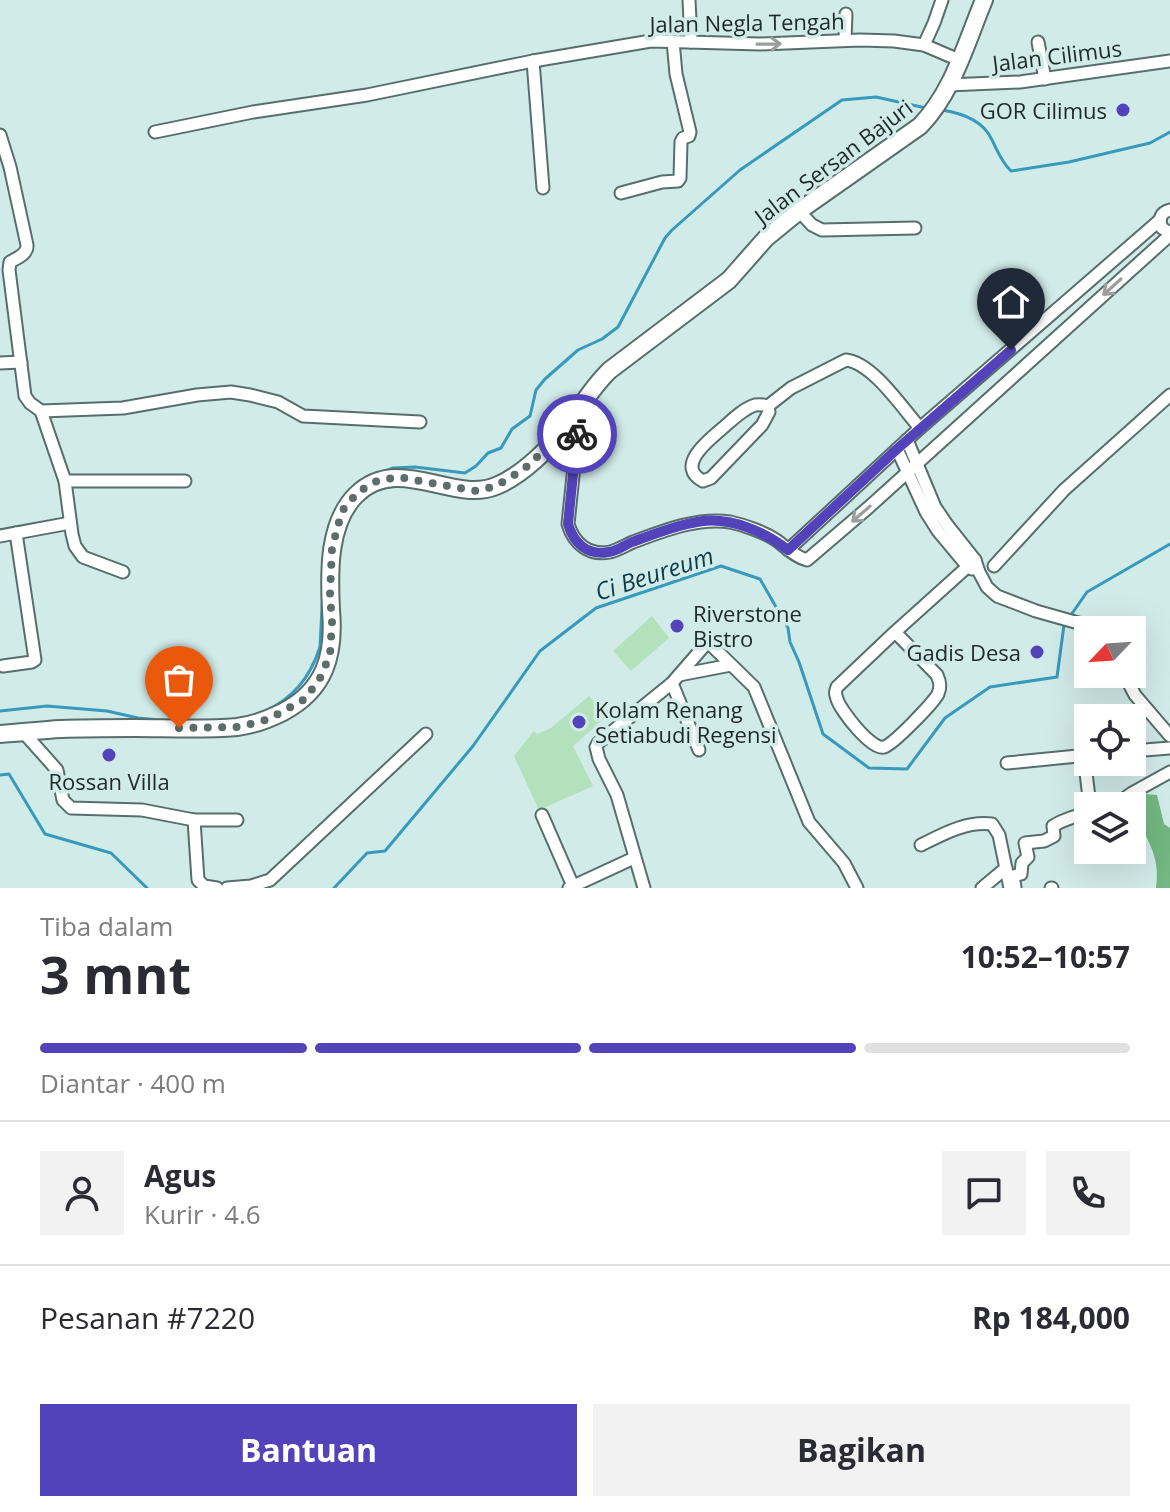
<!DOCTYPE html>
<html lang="id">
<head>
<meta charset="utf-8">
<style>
	:root { --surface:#fff; --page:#f2f2f3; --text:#2b2b33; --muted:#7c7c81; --line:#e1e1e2; --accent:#5243bb }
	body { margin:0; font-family:"Open Sans",sans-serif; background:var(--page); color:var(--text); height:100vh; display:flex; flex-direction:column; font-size:30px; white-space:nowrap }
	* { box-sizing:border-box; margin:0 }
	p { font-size:26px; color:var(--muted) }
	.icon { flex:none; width:44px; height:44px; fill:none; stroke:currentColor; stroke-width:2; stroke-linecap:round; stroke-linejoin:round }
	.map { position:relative; height:888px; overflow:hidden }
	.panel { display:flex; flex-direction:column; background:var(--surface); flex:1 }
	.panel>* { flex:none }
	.needle { width:52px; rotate:245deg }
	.buttons { position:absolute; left:1074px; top:616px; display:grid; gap:16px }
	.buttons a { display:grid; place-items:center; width:72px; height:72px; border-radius:0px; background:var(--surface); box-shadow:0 8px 32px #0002; font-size:40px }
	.pin { position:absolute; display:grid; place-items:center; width:68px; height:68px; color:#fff; margin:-82px -34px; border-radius:50% 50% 50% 0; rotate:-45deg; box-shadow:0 0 8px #0007 }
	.pin .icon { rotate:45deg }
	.courier { position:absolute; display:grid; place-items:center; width:80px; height:80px; margin:-40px; border:6px solid #5243bb; border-radius:50%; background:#fff; color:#222; box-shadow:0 2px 10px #0007 }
	.headline em { font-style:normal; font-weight:700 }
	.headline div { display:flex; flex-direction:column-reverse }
	.headline { display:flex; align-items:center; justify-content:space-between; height:136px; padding:0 40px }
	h1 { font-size:52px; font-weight:700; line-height:60px }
	.bar { display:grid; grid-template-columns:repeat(4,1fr); gap:12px 8px; align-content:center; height:96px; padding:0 40px }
	.bar i { height:10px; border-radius:6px; background:var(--line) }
	.bar .current { background:var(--accent) }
	.bar p { grid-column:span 4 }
	.line { display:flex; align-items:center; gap:20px; padding:0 40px; border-top:2px solid var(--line) }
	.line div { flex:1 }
	.round { display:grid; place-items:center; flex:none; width:84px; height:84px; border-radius:0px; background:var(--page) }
	.primary-button { display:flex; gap:16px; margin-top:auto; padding:16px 40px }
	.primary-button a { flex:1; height:92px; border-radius:0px; background:var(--accent); color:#fff; font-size:32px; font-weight:700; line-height:92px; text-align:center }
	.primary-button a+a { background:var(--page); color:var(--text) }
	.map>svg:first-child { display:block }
	.green { fill:#b2e1bb }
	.forest { fill:#73b782 }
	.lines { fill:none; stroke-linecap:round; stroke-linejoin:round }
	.stream { stroke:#3799bc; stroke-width:3 }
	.minor-casing { stroke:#576e6b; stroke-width:15 }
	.secondary-casing { stroke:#576e6b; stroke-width:20 }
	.minor { stroke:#fff; stroke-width:11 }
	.secondary { stroke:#fff; stroke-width:16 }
	.oneway { stroke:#9a9f9e }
	.done { stroke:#5d6d6b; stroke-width:8; stroke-dasharray:0 14.4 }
	.route { stroke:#5243bb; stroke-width:10 }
	.poi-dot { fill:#5243bb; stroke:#d1ebe8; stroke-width:3 }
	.labels { text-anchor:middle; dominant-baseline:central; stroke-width:7; stroke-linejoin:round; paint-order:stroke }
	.street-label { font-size:22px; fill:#1f2928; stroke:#d1ebe8 }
	.poi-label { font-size:22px; fill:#1f2928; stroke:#d1ebe8; text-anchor:end }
	.water-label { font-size:24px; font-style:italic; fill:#0f3a49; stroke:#d1ebe8 }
</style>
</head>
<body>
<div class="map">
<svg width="1170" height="888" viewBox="0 0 1170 888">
	<rect width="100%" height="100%" fill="#d1ebe8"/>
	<g class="green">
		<polygon points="652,616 669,638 631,671 613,651"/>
		<polygon points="589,696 607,716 573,746 593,786 539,810 514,756 534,731 537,734 551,728"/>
	</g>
	<path class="forest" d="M 1132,793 L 1157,795 L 1164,824 L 1170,828 L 1170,888 L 1156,888 C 1161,855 1146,838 1132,810 L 1132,806 L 1128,802 Z"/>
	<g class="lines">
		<g class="stream">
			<path d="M 942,110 C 961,113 982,120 991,138 C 998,151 1000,160 1011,171 L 1069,162 L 1150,143 L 1170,132"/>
			<polyline points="386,471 393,468 415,467 465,473 476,466 488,453 501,448 512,429 530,416 536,390 545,379 578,350 602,339 618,327 665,238 672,230 740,170 842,100 876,97 926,108"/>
			<polyline points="0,711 47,706 107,711 138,718 171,721"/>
			<path d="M 264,712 C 293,698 310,678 320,647 L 323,587"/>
			<polyline points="0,775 9,774 45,834 111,853 147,888"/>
			<polyline points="334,888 367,853 385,851 473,746 540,651 596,608 721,566 760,579 788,628 790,642 799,662 823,734 869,768 907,769 945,718 990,687 1057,677 1064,625 1087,592 1170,544"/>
		</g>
		<defs>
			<g id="minor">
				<polyline points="689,0 691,42"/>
				<polyline points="845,40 846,14"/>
				<polyline points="1038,42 1045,79"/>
				<polyline points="924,45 934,23 942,0"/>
				<polyline points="533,61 543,188"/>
				<polyline points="948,85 1020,82 1170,61"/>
				<polyline points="155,132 253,112 367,95 533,61 651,41 760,44 860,40 894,41 924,45 959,60"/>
				<path d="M 0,135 L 10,167 L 27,245 C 28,254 17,258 10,262 L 9,270 L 25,396 L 30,403 L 41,411 L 65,481 L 72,534 L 75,546 L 83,557 L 123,572"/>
				<polyline points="621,193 662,182 678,181 680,178 681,142 683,138 689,136 690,132 676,74 673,41"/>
				<path d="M 1170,210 C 1161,212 1158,219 1162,228 L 1170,233"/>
				<polyline points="799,211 812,225 822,230 915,228"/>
				<polyline points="0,363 21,362"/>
				<path d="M 768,406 C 762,405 762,404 755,405 C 743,409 733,419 724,427 C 710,439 674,466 703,481 L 711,478 L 762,425 L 769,412 L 768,406 L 791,388 L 846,360 C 873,363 903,409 920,428"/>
				<polyline points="41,411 123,408 197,395 231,392 250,395 278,402 303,416 420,422"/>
				<path d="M 570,422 L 575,428 L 577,437 L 568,524 C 574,544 589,556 610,552 C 618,550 626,545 633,542 C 663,531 697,517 730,522 C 744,525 764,532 776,540 C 786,547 795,557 807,560 L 869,507 L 1170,235"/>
				<polyline points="907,440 935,507 948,526 975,560 979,572 987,587 997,596 1036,611 1089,626 1093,630"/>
				<polyline points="897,449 926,512 938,531 968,567 972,569"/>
				<polyline points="65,481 185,481"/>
				<polyline points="0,536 70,523"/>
				<polyline points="788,550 920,428 1160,220"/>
				<polyline points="994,566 1064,490 1170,395"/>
				<path d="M 895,632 L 937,675 C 940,682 941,687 938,694 C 933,703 894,744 884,747 C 872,751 840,710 837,699 C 835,692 835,693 837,687 L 895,632 L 975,560"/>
				<polyline points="3,666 32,662 35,660 16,533"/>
				<polyline points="1124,674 1135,695 1170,736"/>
				<polyline points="679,675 731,665"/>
				<polyline points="672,683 699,750"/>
				<polyline points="24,733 57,770 63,800 71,808 142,810 194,820 198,880 204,886 217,888"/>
				<polyline points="1132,751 1170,748"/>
				<polyline points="1084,756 1090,806"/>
				<polyline points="1007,763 1088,755"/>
				<polyline points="1114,806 1132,793 1170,772"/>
				<polyline points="542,815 573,886"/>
				<polyline points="194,820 237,820"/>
				<path d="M 921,845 C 943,834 966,821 992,824 L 999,835 L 1010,888"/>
				<path d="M 1015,887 L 1013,876 L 1021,874 L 1022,863 L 1028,857 L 1025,843 L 1044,841 L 1054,836 L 1053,826 C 1064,819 1076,816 1088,813"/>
				<polyline points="227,888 251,886 270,880 426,734"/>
				<polyline points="569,888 634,858"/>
				<polyline points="644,888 617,795 599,759 596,747 598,743 672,683 705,645 709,643 754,687 809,822 844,863 857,888"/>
				<polyline points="982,888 1006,868"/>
				<polyline points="1051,888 1052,888"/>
			</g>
			<path id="secondary" d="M 0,734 C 20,733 40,730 61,729 C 85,728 109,728 134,728 C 168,728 203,730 237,727 C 253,725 269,719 283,712 C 325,690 335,655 331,610 C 329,572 328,523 356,495 C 398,453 453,504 496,486 C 523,475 552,446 569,423 C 582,405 593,386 610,370 L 729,280 L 766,238 L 799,211 L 920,126 C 953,92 966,43 984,0"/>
		</defs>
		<use href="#minor" class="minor-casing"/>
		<use href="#secondary" class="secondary-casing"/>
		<use href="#minor" class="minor"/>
		<use href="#secondary" class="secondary"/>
	</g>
	<defs><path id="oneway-shaft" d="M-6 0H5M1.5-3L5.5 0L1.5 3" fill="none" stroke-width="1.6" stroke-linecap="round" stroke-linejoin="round" transform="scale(2)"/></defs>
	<g class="oneway">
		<use href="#oneway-shaft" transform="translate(769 44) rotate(-1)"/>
		<use href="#oneway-shaft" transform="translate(1112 287) rotate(138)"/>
		<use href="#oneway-shaft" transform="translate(861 514) rotate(139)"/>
	</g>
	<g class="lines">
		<polyline class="done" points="179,728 239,727 269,719 305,699 320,678 330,655 332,622 330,594 332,548 342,511 358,492 377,481 398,477 477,491 496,486 524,469 554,441 570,422 575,428 577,434"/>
		<path class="route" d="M 577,434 L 568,524 C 574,544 588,556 609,552 C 617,551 625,545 632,542 C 654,534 680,524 703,521 C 733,518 765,532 788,550 L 897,449 L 1011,350"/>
	</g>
	<g class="poi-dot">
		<circle cx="1123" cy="110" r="8"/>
		<circle cx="677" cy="626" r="8"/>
		<circle cx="1037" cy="652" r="8"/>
		<circle cx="579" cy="722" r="8"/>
		<circle cx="109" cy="755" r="8"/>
	</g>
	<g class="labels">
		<g class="street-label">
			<text transform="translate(747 22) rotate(-1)">Jalan Negla Tengah</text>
			<text transform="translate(1057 55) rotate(-7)">Jalan Cilimus</text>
			<text transform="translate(833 161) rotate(-37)">Jalan Sersan Bajuri</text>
		</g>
		<g class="poi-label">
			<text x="1107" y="110">GOR Cilimus</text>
			<text x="693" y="613" text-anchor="start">Riverstone<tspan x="693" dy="25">Bistro</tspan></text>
			<text x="1021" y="652">Gadis Desa</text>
			<text x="595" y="709" text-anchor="start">Kolam Renang<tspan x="595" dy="25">Setiabudi Regensi</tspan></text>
			<text x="109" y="781" text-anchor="middle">Rossan Villa</text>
		</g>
		<g class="water-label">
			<text transform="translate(654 573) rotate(-18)">Ci Beureum</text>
		</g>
	</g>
</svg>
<div class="buttons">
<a><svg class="needle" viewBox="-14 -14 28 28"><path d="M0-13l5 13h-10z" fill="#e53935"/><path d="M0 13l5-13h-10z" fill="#7c7c81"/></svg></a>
<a><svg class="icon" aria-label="locate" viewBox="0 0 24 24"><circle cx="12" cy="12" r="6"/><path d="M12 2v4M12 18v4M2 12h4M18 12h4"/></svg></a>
<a><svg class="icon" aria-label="layers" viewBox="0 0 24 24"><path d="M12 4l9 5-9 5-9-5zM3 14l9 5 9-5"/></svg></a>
</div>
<div class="pin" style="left:179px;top:728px;background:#ea580c"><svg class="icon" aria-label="bag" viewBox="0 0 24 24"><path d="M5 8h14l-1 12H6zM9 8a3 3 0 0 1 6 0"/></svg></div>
<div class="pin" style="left:1011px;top:350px;background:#1f2937"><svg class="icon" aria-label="home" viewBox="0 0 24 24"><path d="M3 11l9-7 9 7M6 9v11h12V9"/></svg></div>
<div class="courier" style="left:577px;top:434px"><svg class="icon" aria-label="bike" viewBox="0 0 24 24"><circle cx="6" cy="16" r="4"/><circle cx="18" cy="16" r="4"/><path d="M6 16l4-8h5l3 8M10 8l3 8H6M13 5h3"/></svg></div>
</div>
<section class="panel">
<div class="headline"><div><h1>3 mnt</h1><p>Tiba dalam</p></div><em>10:52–10:57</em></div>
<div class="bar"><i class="current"></i><i class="current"></i><i class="current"></i><i></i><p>Diantar · 400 m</p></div>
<div class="line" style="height:144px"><a class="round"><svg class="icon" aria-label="person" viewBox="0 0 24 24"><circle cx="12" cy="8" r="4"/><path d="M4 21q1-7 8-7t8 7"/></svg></a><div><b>Agus</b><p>Kurir · 4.6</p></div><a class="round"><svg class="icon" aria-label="chat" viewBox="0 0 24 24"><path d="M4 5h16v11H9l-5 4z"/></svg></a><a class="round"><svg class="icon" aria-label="phone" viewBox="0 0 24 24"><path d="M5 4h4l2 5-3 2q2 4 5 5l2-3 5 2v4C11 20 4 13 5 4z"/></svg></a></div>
<div class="line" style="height:104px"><div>Pesanan #7220</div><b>Rp 184,000</b></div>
<div class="primary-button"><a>Bantuan</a><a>Bagikan</a></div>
</section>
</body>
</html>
